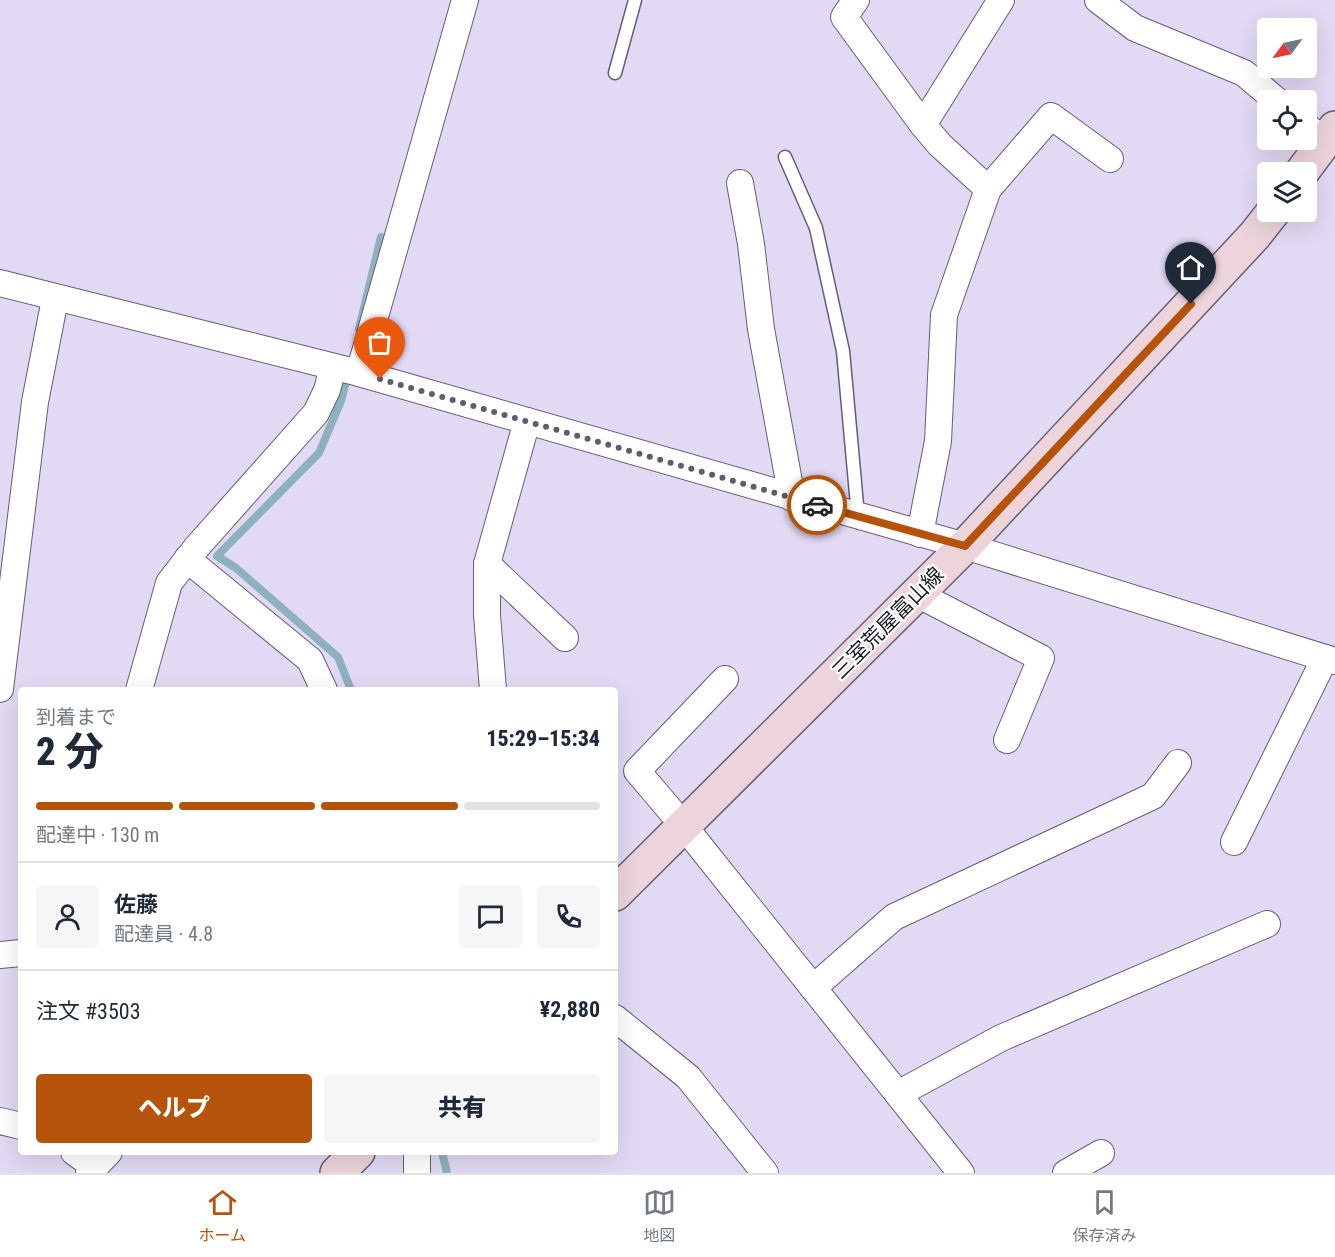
<!DOCTYPE html>
<html lang="ja">
<head>
<meta charset="utf-8">
<style>
	:root { --surface:#fff; --page:#f6f6f7; --text:#1f2937; --muted:#747a83; --line:#e0e1e3; --accent:#b45309 }
	body { margin:0; font-family:"Roboto Condensed","Noto Sans JP",sans-serif; background:var(--page); color:var(--text); height:100vh; display:flex; flex-direction:column; font-size:22px; white-space:nowrap }
	* { box-sizing:border-box; margin:0 }
	p { font-size:20px; color:var(--muted) }
	.icon { flex:none; width:33px; height:33px; fill:none; stroke:currentColor; stroke-width:2; stroke-linecap:round; stroke-linejoin:round }
	.map { position:relative; flex:1; overflow:hidden }
	.sheet { position:absolute; left:18px; top:687px; width:600px; height:468px; display:flex; flex-direction:column; background:var(--surface); border-radius:6px; box-shadow:0 6px 24px #0002 }
	.sheet>* { flex:none }
	.needle { width:39px; rotate:237deg }
	.tools { position:absolute; left:1257px; top:18px; display:grid; gap:12px }
	.tools a { display:grid; place-items:center; width:60px; height:60px; border-radius:6px; background:var(--surface); box-shadow:0 6px 24px #0002; font-size:30px }
	.pin { position:absolute; display:grid; place-items:center; width:51px; height:51px; color:#fff; margin:-62px -26px; border-radius:50% 50% 50% 0; rotate:-45deg; box-shadow:0 0 6px #0007 }
	.pin .icon { rotate:45deg }
	.courier { position:absolute; display:grid; place-items:center; width:60px; height:60px; margin:-30px; border:4px solid #b45309; border-radius:50%; background:#fff; color:#222; box-shadow:0 2px 8px #0007 }
	.overview em { font-style:normal; font-weight:800 }
	.overview div { display:flex; flex-direction:column-reverse }
	.overview { display:flex; align-items:center; justify-content:space-between; height:102px; padding:0 18px }
	h1 { font-size:39px; font-weight:800; line-height:45px }
	.bar { display:grid; grid-template-columns:repeat(4,1fr); gap:9px 6px; align-content:center; height:72px; padding:0 18px }
	.bar i { height:8px; border-radius:4px; background:var(--line) }
	.bar .selected { background:var(--accent) }
	.bar p { grid-column:span 4 }
	.line { display:flex; align-items:center; gap:15px; padding:0 18px; border-top:2px solid var(--line) }
	.line div { flex:1 }
	.round { display:grid; place-items:center; flex:none; width:63px; height:63px; border-radius:6px; background:var(--page) }
	.primary-button { display:flex; gap:12px; margin-top:auto; padding:12px 18px }
	.primary-button a { flex:1; height:69px; border-radius:6px; background:var(--accent); color:#fff; font-size:24px; font-weight:800; line-height:69px; text-align:center }
	.primary-button a+a { background:var(--page); color:var(--text) }
	.tab-bar { display:flex; justify-content:space-around; align-items:center; height:84px; border-top:2px solid var(--line); background:var(--surface); font-size:16px; color:var(--muted) }
	.tab-bar a { display:grid; justify-items:center; gap:3px }
	.tab-bar .selected { color:var(--accent) }
	.map>svg:first-child { display:block }
	.lines { fill:none; stroke-linecap:round; stroke-linejoin:round }
	.stream { stroke:#8eb1bf; stroke-width:8 }
	.service-casing { stroke:#665e75; stroke-width:15 }
	.minor-casing { stroke:#665e75; stroke-width:28 }
	.secondary-casing { stroke:#665e75; stroke-width:36 }
	.service { stroke:#fff; stroke-width:12 }
	.minor { stroke:#fff; stroke-width:26 }
	.secondary { stroke:#edd4db; stroke-width:33 }
	.done { stroke:#615c6b; stroke-width:6; stroke-dasharray:0 10.8 }
	.route { stroke:#b45309; stroke-width:8 }
	.labels { text-anchor:middle; dominant-baseline:central; stroke-width:4.5; stroke-linejoin:round; paint-order:stroke }
	.street-label { font-size:21px; fill:#1b1821; stroke:#fff }
</style>
</head>
<body>
<div class="map">
<svg width="1335" height="1173" viewBox="0 0 1335 1173">
	<rect width="100%" height="100%" fill="#e2daf4"/>
	<g class="lines">
		<g class="stream">
			<polyline points="359,329 381,237"/>
			<polyline points="348,373 341,401 319,453 217,556 236,568 338,657 351,690"/>
			<polyline points="442,1152 447,1173"/>
		</g>
		<defs>
			<g id="service">
				<polyline points="615,73 635,0"/>
				<polyline points="785,157 816,228 843,351 858,516"/>
			</g>
			<g id="minor">
				<polyline points="856,0 844,17 923,125"/>
				<polyline points="1098,0 1135,28 1244,73 1276,100"/>
				<polyline points="1306,126 1325,142"/>
				<polyline points="740,183 751,244 761,329 792,498"/>
				<polyline points="988,189 1051,116 1110,159"/>
				<polyline points="0,283 359,373 965,546 1335,661"/>
				<polyline points="359,373 465,0"/>
				<polyline points="527,421 487,564 565,638"/>
				<polyline points="920,534 938,441 944,315 988,189 940,145 923,125 1001,0"/>
				<polyline points="187,559 310,660 324,690"/>
				<polyline points="487,564 487,615 493,690"/>
				<polyline points="917,594 1041,658 1007,740"/>
				<polyline points="725,679 637,771 683,825 961,1173"/>
				<polyline points="0,689 35,402 55,299"/>
				<polyline points="139,690 169,583 196,548 316,413 327,390 333,367"/>
				<polyline points="1234,842 1325,658"/>
				<polyline points="0,955 21,953"/>
				<polyline points="813,988 894,917 1153,796 1178,763"/>
				<polyline points="615,1018 688,1077 765,1173"/>
				<polyline points="898,1094 1001,1038 1267,924"/>
				<polyline points="0,1121 21,1126"/>
				<polyline points="74,1152 95,1167"/>
				<polyline points="89,1173 109,1152"/>
				<polyline points="417,1173 417,1152"/>
				<polyline points="1066,1173 1101,1153"/>
			</g>
			<g id="secondary">
				<polyline points="1302,172 1335,128"/>
				<polyline points="615,894 965,546 1255,235 1273,212"/>
				<polyline points="337,1173 358,1152"/>
			</g>
		</defs>
		<use href="#service" class="service-casing"/>
		<use href="#minor" class="minor-casing"/>
		<use href="#secondary" class="secondary-casing"/>
		<use href="#service" class="service"/>
		<use href="#minor" class="minor"/>
		<use href="#secondary" class="secondary"/>
	</g>
	<g class="lines">
		<polyline class="done" points="380,379 817,505"/>
		<polyline class="route" points="817,505 965,546 1191,304"/>
	</g>
	<g class="labels">
		<g class="street-label">
			<text transform="translate(888 623) rotate(-45)">三室荒屋富山線</text>
		</g>
	</g>
</svg>
<div class="tools">
<a><svg class="needle" viewBox="-14 -14 28 28"><path d="M0-13l5 13h-10z" fill="#e53935"/><path d="M0 13l5-13h-10z" fill="#747a83"/></svg></a>
<a><svg class="icon" aria-label="locate" viewBox="0 0 24 24"><circle cx="12" cy="12" r="6"/><path d="M12 2v4M12 18v4M2 12h4M18 12h4"/></svg></a>
<a><svg class="icon" aria-label="layers" viewBox="0 0 24 24"><path d="M12 4l9 5-9 5-9-5zM3 14l9 5 9-5"/></svg></a>
</div>
<div class="pin" style="left:380px;top:379px;background:#ea580c"><svg class="icon" aria-label="bag" viewBox="0 0 24 24"><path d="M5 8h14l-1 12H6zM9 8a3 3 0 0 1 6 0"/></svg></div>
<div class="pin" style="left:1191px;top:304px;background:#1f2937"><svg class="icon" aria-label="home" viewBox="0 0 24 24"><path d="M3 11l9-7 9 7M6 9v11h12V9"/></svg></div>
<div class="courier" style="left:817px;top:505px"><svg class="icon" aria-label="car" viewBox="0 0 24 24"><path d="M5 17H2v-5l4-1 3-4h7l3 4 3 1v5h-3M9 17h6M6 11h13"/><circle cx="7" cy="17" r="2"/><circle cx="17" cy="17" r="2"/></svg></div>
<section class="sheet">
<div class="overview"><div><h1>2 分</h1><p>到着まで</p></div><em>15:29–15:34</em></div>
<div class="bar"><i class="selected"></i><i class="selected"></i><i class="selected"></i><i></i><p>配達中 · 130 m</p></div>
<div class="line" style="height:108px"><a class="round"><svg class="icon" aria-label="person" viewBox="0 0 24 24"><circle cx="12" cy="8" r="4"/><path d="M4 21q1-7 8-7t8 7"/></svg></a><div><b>佐藤</b><p>配達員 · 4.8</p></div><a class="round"><svg class="icon" aria-label="chat" viewBox="0 0 24 24"><path d="M4 5h16v11H9l-5 4z"/></svg></a><a class="round"><svg class="icon" aria-label="phone" viewBox="0 0 24 24"><path d="M5 4h4l2 5-3 2q2 4 5 5l2-3 5 2v4C11 20 4 13 5 4z"/></svg></a></div>
<div class="line" style="height:78px"><div>注文 #3503</div><b>¥2,880</b></div>
<div class="primary-button"><a>ヘルプ</a><a>共有</a></div>
</section>
</div>
<nav class="tab-bar">
<a class="selected"><svg class="icon" aria-label="home" viewBox="0 0 24 24"><path d="M3 11l9-7 9 7M6 9v11h12V9"/></svg>ホーム</a>
<a><svg class="icon" aria-label="map" viewBox="0 0 24 24"><path d="M3 6l6-2 6 2 6-2v14l-6 2-6-2-6 2zM9 4v14M15 6v14"/></svg>地図</a>
<a><svg class="icon" aria-label="saved" viewBox="0 0 24 24"><path d="M7 4h10v16l-5-4-5 4z"/></svg>保存済み</a>
</nav>
</body>
</html>
